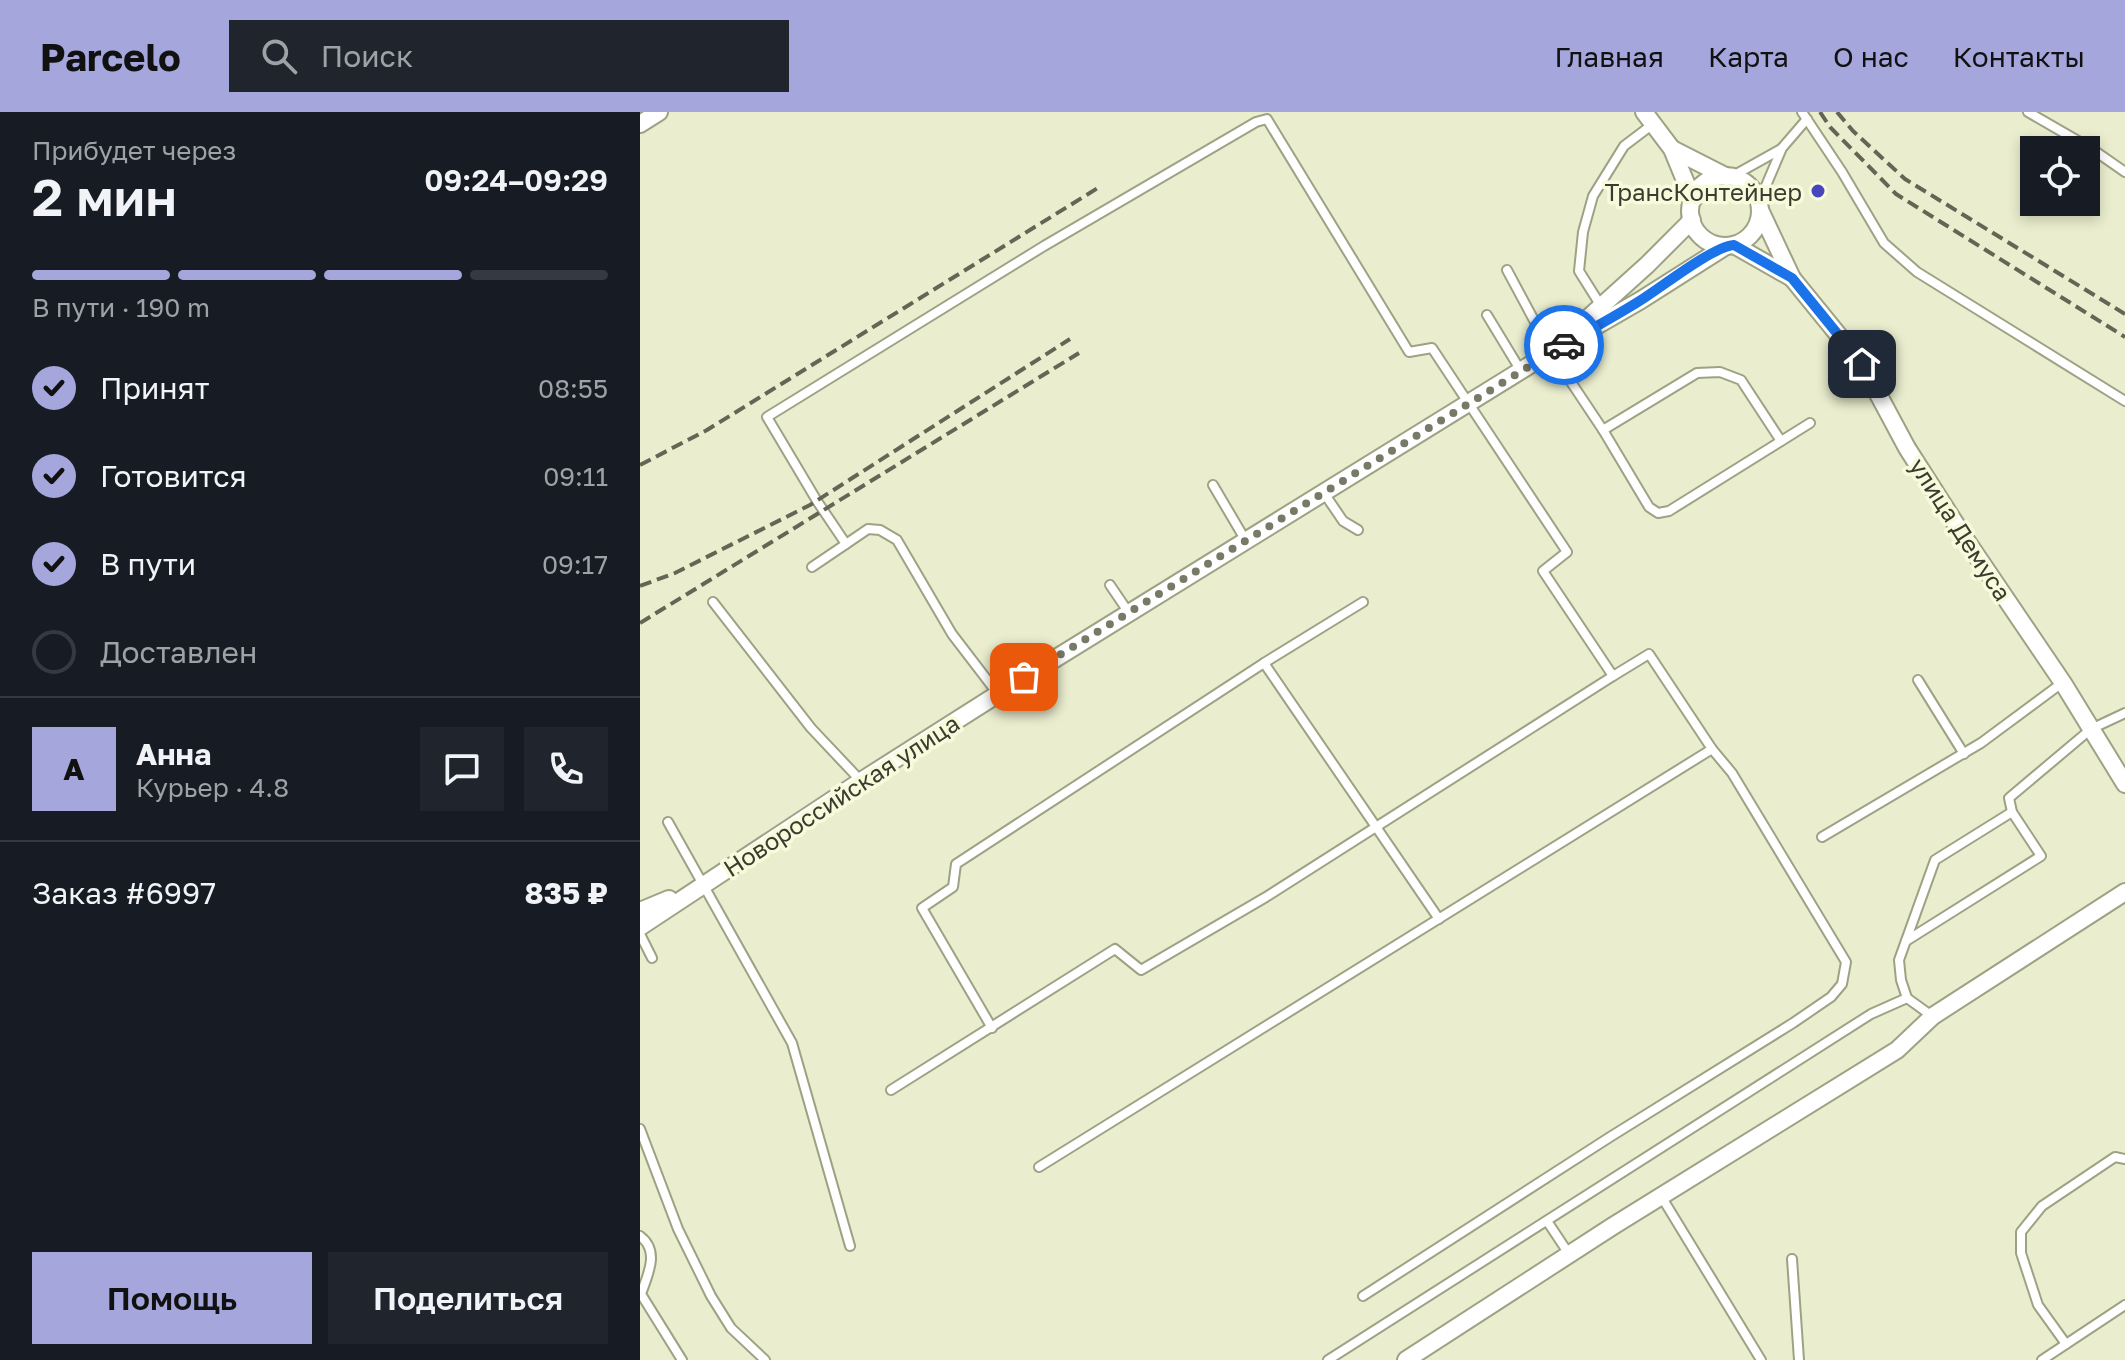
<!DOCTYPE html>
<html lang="ru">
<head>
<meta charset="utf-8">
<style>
	:root { --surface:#171b24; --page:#20242c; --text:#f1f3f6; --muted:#9ea1a6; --line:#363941; --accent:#a4a6dc }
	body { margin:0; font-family:"Golos Text",sans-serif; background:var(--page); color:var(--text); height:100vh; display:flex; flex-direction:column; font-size:30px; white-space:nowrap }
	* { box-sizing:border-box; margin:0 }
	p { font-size:26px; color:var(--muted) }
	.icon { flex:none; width:44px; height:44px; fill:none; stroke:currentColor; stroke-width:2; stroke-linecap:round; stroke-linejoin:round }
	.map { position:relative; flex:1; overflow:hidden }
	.details { display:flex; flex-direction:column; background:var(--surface); width:640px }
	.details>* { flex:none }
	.fabs { position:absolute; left:1380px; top:24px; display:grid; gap:16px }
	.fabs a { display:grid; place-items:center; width:80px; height:80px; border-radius:0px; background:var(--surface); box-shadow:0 4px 12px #0003; font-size:40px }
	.pin { position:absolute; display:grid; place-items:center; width:68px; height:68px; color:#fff; margin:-34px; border-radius:16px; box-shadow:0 4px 12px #0006 }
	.courier { position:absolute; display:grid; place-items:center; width:80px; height:80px; margin:-40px; border:6px solid #1a73e8; border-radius:50%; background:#fff; color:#222; box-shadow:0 2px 10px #0007 }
	.summary em { font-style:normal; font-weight:600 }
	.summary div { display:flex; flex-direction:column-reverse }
	.summary { display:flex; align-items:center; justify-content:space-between; height:136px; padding:0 32px }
	h1 { font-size:52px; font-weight:600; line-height:60px }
	.bar { display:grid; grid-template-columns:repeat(4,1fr); gap:12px 8px; align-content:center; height:96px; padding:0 32px }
	.bar i { height:10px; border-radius:6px; background:var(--line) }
	.bar .current { background:var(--accent) }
	.bar p { grid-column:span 4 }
	.line { display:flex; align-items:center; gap:20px; padding:0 32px; border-top:2px solid var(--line) }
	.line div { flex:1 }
	.round { display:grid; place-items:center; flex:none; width:84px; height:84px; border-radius:0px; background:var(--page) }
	ol { padding:0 32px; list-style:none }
	li { display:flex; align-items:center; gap:24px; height:88px }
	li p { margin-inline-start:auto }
	li .icon { padding:8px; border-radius:50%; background:var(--accent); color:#111; stroke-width:4 }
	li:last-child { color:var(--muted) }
	li i { width:44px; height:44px; border:4px solid var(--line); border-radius:50% }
	.primary-button { display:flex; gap:16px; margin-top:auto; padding:16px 32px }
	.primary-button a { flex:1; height:92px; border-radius:0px; background:var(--accent); color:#111; font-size:32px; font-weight:600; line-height:92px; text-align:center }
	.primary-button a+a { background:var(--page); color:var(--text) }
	header { display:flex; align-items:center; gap:48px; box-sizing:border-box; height:112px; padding:0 40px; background:var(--accent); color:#111 }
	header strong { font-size:38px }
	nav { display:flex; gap:44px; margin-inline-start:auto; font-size:28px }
	.search { width:560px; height:72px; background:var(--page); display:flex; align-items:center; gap:20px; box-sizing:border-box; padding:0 28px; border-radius:0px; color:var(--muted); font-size:30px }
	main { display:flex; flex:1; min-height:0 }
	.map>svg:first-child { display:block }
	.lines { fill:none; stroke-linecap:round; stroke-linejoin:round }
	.lane-casing { stroke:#9ea284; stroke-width:12 }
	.street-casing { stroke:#9ea284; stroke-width:20 }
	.lane { stroke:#fff; stroke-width:8 }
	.street { stroke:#fff; stroke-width:16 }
	.rail { stroke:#646555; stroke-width:4; stroke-dasharray:12 6; stroke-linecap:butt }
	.done { stroke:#787a67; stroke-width:8; stroke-dasharray:0 14.4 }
	.route { stroke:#1a73e8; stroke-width:10 }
	.poi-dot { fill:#4647bc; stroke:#f8fbdb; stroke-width:3 }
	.labels { text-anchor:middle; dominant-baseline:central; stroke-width:7; stroke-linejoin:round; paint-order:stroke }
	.poi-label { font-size:24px; fill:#3b3c30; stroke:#f8fbdb; text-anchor:end }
	.street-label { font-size:24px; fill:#3b3c30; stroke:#f8fbdb }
</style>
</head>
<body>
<header>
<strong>Parcelo</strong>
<div class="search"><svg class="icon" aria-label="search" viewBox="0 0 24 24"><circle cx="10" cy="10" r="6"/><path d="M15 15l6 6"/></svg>Поиск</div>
<nav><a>Главная</a><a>Карта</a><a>О нас</a><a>Контакты</a></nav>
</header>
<main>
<section class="details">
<div class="summary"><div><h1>2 мин</h1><p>Прибудет через</p></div><em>09:24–09:29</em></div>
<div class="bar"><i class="current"></i><i class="current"></i><i class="current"></i><i></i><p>В пути · 190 m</p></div>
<ol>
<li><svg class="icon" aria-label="check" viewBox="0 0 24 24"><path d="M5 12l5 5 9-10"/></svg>Принят<p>08:55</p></li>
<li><svg class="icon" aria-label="check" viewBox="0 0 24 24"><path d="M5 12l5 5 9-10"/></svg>Готовится<p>09:11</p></li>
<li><svg class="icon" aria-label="check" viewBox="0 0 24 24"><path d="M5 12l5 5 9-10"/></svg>В пути<p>09:17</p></li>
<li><i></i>Доставлен</li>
</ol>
<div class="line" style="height:144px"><b class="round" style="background:var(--accent);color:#111">А</b><div><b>Анна</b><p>Курьер · 4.8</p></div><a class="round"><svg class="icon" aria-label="chat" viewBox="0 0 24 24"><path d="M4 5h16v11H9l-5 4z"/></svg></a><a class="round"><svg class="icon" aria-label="phone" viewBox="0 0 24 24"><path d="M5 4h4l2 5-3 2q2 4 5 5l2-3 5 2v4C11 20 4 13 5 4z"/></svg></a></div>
<div class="line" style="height:104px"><div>Заказ #6997</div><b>835 ₽</b></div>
<div class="primary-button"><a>Помощь</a><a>Поделиться</a></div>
</section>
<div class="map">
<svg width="1485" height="1248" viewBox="0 0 1485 1248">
	<rect width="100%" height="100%" fill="#eaeece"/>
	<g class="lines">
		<defs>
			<g id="lane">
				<polyline points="1162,0 1202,60 1244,131 1277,160 1485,289"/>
				<polyline points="1388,0 1452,37 1485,60"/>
				<polyline points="1091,65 1141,37"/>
				<polyline points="1119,90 1142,36 1167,7"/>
				<polyline points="867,158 911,240 963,318 1009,395 1018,401 1029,399 1170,311"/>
				<polyline points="961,194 939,159 943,120 953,84 984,34 1013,12"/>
				<polyline points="847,203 881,259"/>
				<polyline points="963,318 1057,261 1080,260 1101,268 1141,329"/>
				<polyline points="573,373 606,429"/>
				<polyline points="684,381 703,409 718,418"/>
				<polyline points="206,432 228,417 240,418 257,428 312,522 358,582"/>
				<polyline points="172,455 206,432 177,389 127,305 404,134 616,10 627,7 769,240 792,236 927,440 903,459 973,564 1009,542 1072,637 1092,661 1206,850 1202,872 1191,885 1153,911 970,1025 723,1184"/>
				<polyline points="470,473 489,501"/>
				<polyline points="73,490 171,616 221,669"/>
				<polyline points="624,551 799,807"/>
				<polyline points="1278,568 1324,642"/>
				<polyline points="28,710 152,931 210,1134"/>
				<polyline points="1182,725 1341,631 1422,571"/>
				<polyline points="0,822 12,846"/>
				<polyline points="1266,829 1401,744 1372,700"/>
				<polyline points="1267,886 1261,868 1259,848 1295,748 1372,700 1369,686 1451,617 1485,601"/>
				<polyline points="352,916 282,796 313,775 316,752 624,551 723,490"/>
				<polyline points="251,978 475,837 501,858 626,785 973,564"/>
				<polyline points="0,1017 38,1117 71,1184 91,1216 125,1248"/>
				<polyline points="399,1055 1072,637"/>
				<polyline points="1021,1084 1121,1248"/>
				<polyline points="907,1109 929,1142"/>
				<path d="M 0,1124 C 20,1139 8,1162 1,1182 L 42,1248"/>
				<polyline points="1152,1147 1159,1248"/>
				<polyline points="1426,1232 1398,1193 1381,1141 1381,1120 1402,1094 1475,1045 1485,1047"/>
				<polyline points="688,1248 1231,902 1267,886 1292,904"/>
				<polyline points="1402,1248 1485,1193"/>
			</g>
			<g id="street">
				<polyline points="1004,0 1032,37 1053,88"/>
				<polyline points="0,12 19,0"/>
				<polyline points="1032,37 1087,65"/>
				<circle cx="1085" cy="99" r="35"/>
				<polyline points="1120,98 1152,166 1222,252 1267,336 1322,422 1423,571 1485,672"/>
				<polyline points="1094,133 1152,166"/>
				<polyline points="936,217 1007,153 1052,108"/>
				<polyline points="0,799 29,787"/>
				<polyline points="0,815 221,669 358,582 911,240 1001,188 1086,134"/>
				<polyline points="766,1248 973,1114 1257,938 1293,904 1485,780"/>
			</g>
		</defs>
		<use href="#lane" class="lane-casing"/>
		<use href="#street" class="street-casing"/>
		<use href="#lane" class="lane"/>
		<use href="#street" class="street"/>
		<g class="rail">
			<polyline points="1180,0 1190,15 1256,82 1485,225"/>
			<polyline points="1197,0 1213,19 1265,67 1485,202"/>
			<polyline points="0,353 67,318 461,74"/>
			<polyline points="0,474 35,461 170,393 430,227"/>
			<polyline points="0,511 439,241"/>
		</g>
	</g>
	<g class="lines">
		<polyline class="done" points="384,565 924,233"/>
		<path class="route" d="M 924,233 C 949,218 976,204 1001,188 C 1022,175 1072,135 1094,133 L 1152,166 L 1222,252"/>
	</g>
	<circle class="poi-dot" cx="1178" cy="79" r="8"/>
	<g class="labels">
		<g class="poi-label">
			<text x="1162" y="79">ТрансКонтейнер</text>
		</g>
		<g class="street-label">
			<text transform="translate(1321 417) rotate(57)">улица Демуса</text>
			<text transform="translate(201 683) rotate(-33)">Новороссийская улица</text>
		</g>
	</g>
</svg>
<div class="fabs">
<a><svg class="icon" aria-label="locate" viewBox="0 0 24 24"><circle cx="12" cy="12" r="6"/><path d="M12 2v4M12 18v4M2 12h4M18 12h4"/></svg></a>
</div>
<div class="pin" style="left:384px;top:565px;background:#ea580c"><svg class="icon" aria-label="bag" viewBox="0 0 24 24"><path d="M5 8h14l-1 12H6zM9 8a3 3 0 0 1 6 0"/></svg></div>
<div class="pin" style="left:1222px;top:252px;background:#1f2937"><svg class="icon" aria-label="home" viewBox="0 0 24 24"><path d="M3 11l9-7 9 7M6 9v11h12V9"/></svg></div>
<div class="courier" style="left:924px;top:233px"><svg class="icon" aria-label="car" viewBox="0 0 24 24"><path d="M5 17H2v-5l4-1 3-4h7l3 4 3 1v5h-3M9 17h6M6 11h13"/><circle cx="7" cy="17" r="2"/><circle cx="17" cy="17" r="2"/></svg></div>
</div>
</main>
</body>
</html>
